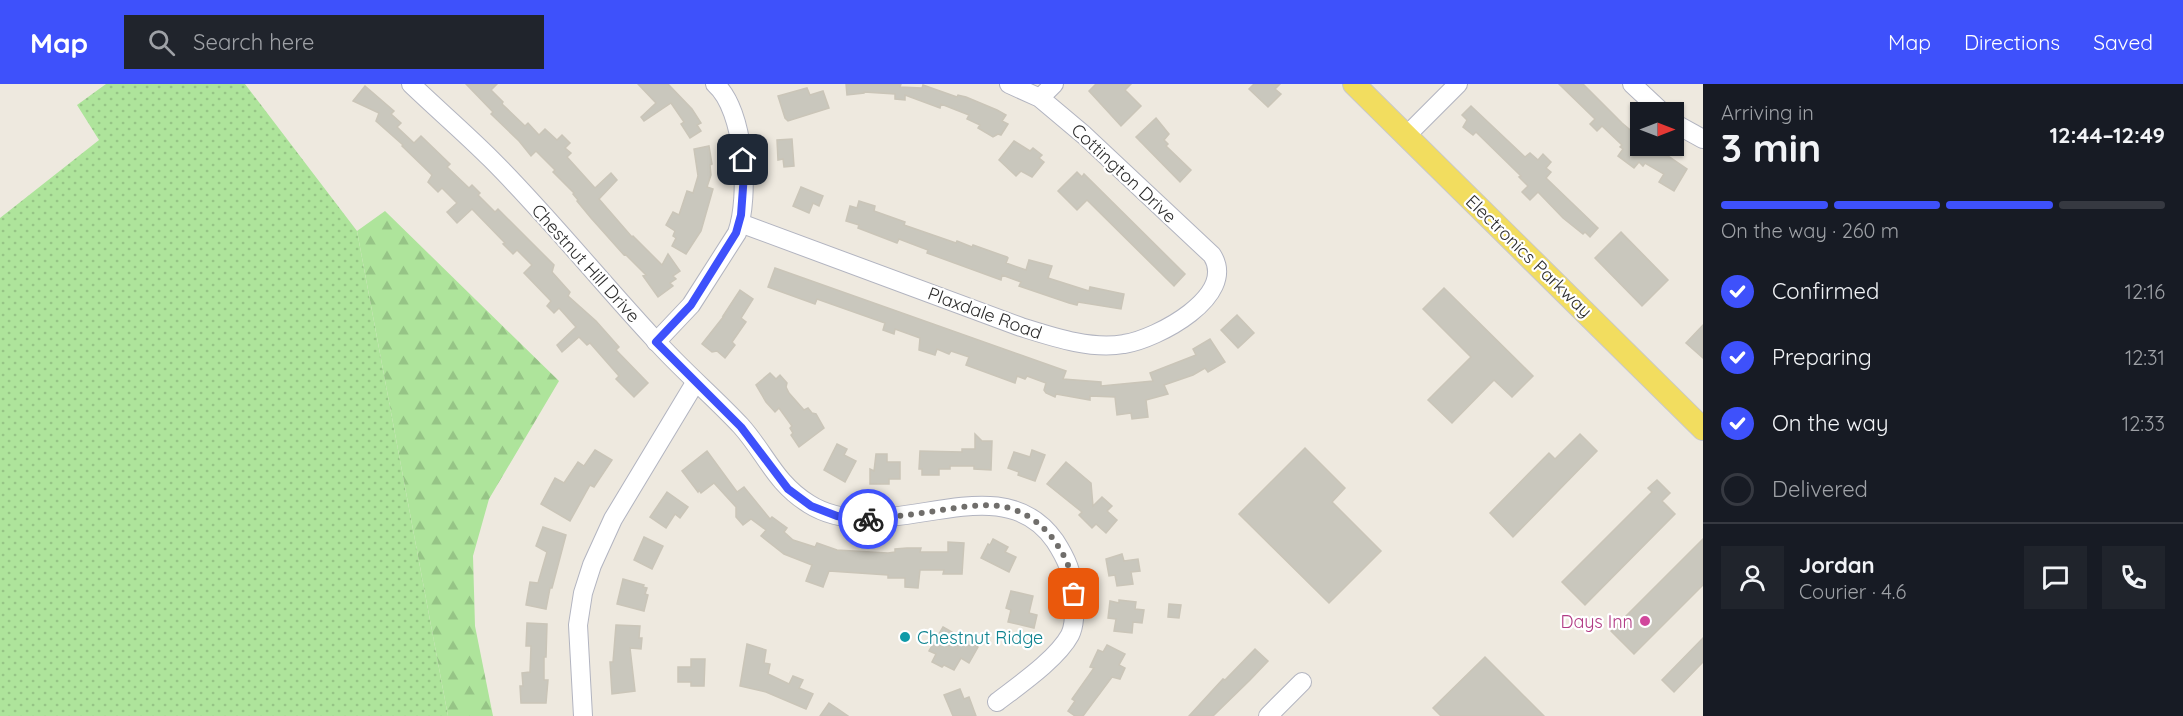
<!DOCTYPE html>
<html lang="en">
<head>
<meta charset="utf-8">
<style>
	:root { --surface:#171b24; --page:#20242c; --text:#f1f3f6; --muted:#9ea1a6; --line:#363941; --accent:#3e51fb }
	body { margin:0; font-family:Quicksand,sans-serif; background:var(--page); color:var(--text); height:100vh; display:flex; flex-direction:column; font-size:22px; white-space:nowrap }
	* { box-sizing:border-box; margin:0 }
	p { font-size:20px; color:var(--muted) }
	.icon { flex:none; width:33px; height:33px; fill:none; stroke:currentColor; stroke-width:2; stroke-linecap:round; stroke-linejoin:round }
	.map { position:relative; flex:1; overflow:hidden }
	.details { display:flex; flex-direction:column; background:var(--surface); width:480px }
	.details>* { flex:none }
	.needle { width:39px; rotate:90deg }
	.controls { position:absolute; left:1630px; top:18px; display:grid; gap:12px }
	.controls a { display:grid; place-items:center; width:54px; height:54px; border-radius:0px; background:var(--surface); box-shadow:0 2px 4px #0004; font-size:30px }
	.pin { position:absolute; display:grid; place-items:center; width:51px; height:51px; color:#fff; margin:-26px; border-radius:12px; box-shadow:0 3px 9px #0006 }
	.courier { position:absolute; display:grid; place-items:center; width:60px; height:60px; margin:-30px; border:4px solid #3e51fb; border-radius:50%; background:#fff; color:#222; box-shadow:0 2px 8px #0007 }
	.headline em { font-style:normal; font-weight:700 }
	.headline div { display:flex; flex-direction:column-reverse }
	.headline { display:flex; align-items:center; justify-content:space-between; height:102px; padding:0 18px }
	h1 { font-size:39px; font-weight:700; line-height:45px }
	.bar { display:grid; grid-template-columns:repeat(4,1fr); gap:9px 6px; align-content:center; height:72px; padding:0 18px }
	.bar i { height:8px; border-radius:4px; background:var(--line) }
	.bar .selected { background:var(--accent) }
	.bar p { grid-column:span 4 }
	.line { display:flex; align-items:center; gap:15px; padding:0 18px; border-top:2px solid var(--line) }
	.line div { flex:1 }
	.round { display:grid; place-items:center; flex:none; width:63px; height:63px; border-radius:0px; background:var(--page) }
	ol { padding:0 18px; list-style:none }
	li { display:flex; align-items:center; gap:18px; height:66px }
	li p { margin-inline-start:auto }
	li .icon { padding:6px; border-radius:50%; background:var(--accent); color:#fff; stroke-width:4 }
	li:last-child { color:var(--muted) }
	li i { width:33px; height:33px; border:3px solid var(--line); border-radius:50% }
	header { display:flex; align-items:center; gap:36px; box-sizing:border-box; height:84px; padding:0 30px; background:var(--accent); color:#fff }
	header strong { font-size:28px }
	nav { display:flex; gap:33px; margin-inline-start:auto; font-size:21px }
	.search { width:420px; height:54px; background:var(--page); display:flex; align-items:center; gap:15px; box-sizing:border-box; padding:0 21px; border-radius:0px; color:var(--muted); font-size:22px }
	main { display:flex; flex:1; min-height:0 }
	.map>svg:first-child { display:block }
	.grass { fill:url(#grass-dots) }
	.forest { fill:url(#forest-firs) }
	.building { fill:#c9c7bd; stroke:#cac5b8; stroke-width:1.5 }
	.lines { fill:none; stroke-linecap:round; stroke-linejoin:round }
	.minor-casing { stroke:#b2b4c0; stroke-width:20 }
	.major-casing { stroke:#c8c8c8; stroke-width:24 }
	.minor { stroke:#fff; stroke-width:18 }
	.major { stroke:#f2dd5f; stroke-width:22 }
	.done { stroke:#706e6b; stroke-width:6; stroke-dasharray:0 10.8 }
	.route { stroke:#3e51fb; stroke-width:8 }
	.hotel-dot { fill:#d1479c; stroke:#fff; stroke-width:2 }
	.culture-dot { fill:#0f9aa8; stroke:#fff; stroke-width:2 }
	.labels { text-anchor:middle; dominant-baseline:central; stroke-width:4.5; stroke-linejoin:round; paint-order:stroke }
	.street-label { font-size:18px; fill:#2c2c2c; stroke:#fff }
	.hotel-label { font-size:18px; fill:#b23c85; stroke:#fff; text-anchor:end }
	.culture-label { font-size:18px; fill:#0d838f; stroke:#fff; text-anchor:start }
</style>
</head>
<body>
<header>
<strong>Map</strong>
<div class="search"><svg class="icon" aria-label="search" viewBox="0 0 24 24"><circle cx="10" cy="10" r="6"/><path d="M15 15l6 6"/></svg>Search here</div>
<nav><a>Map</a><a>Directions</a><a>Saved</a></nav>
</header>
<main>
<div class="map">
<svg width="1703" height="632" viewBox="0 0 1703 632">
	<defs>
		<pattern id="grass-dots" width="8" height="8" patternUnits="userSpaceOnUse" patternTransform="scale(1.5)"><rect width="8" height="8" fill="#aee49b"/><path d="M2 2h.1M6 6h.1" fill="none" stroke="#96c486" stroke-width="1.8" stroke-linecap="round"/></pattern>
		<pattern id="forest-firs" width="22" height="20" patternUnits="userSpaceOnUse" patternTransform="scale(1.5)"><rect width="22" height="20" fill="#aee49b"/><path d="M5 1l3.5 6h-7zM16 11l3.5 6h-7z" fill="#96c486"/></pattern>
	</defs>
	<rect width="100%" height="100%" fill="#eee9df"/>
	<polygon class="grass" points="106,0 245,0 357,147 448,632 0,632 0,134 99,56 77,21"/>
	<polygon class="forest" points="385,127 559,297 489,415 473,472 475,542 493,632 448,632 357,147"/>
	<g class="building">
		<polygon points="466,0 497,0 491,6 503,18 502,20 525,42 528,39 539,51 545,45 557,56 562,51 570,59 565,64 571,69 567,73 595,104 611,89 617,96 599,115 632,153 633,152 662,181 668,170 680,187 673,192 676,195 670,199 673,202 658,213 643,192 646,191 625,170 624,171 591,134 577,117 578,116 573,110 574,109 553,88 555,86 536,67 531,72 519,57 491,30 493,28"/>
		<polygon points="638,0 668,0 692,25 701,39 697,41 701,47 690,54 681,40 684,38 671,19 644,37 641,33 656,19"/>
		<polygon points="846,0 901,0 900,3 922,4 923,1 957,13 958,11 966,13 997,26 1006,31 1002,37 1008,40 1001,51 998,50 993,53 978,44 980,41 967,35 969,31 941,20 940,24 905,11 905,16 895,15 895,10 864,8 864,9 847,11"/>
		<polygon points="1096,0 1131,0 1125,6 1141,22 1121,42 1089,7"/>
		<polygon points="1254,0 1280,0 1275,5 1281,10 1268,23 1249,5"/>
		<polygon points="1559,0 1583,0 1622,39 1641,55 1641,62 1649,62 1661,71 1668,72 1687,85 1674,107 1659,98 1664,90 1645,79 1643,82 1639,78 1634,84 1618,72 1623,65 1620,63 1622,61 1602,42 1597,47 1590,40 1595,35"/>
		<polygon points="365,2 394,27 391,30 401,39 397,43 414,59 421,52 450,80 447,83 469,104 472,101 480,109 478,111 495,128 498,125 554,181 552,188 570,208 568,212 596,237 619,263 616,266 648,299 634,313 616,295 619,292 590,259 587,261 579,253 562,268 557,261 576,243 559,224 554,229 547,222 551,217 524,189 532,181 517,166 513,170 503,160 505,159 472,125 457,139 447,128 457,119 442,104 438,108 428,98 432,91 402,62 403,61 376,37 379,29 353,17"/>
		<polygon points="807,4 810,11 823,7 829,24 788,37 785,34 778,12"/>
		<polygon points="1471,22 1525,73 1530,69 1538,76 1543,70 1551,78 1546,84 1551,88 1546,94 1598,144 1590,153 1585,148 1583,150 1563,134 1538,108 1530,116 1522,108 1528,102 1519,93 1521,92 1476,48 1473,51 1463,43 1467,36 1462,31"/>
		<polygon points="1156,34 1169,50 1164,56 1168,60 1166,62 1191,86 1180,98 1136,53"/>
		<polygon points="792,55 794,82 784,83 783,75 778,76 777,56"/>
		<polygon points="1014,57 1030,67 1033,64 1042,71 1039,74 1044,78 1032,93 1021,87 1016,92 999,76"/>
		<polygon points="709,62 712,80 710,81 711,91 707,103 713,105 701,147 686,170 672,162 676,154 673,152 675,147 666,141 673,128 679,131 687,107 693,109 698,92 694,65"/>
		<polygon points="1077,88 1082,93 1084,90 1185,190 1174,202 1087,116 1077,126 1058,107"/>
		<polygon points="801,103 823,112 819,122 813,119 809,129 793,122"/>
		<polygon points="859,117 875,122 874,127 905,138 904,141 956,159 957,157 972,163 973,161 1007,173 1008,174 1006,179 1026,186 1029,176 1052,182 1048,194 1089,207 1090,203 1124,210 1121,225 1078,218 1077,221 1069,219 1019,202 1021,198 1002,191 1001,196 927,169 928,166 899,155 897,159 858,144 859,141 846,137 850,122 857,124"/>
		<polygon points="1621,148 1668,196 1642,222 1595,174"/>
		<polygon points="775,184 1066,287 1063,295 1101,298 1101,302 1153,297 1150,289 1196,271 1193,265 1210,255 1225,278 1208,288 1205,284 1193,291 1164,301 1168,310 1146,316 1148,333 1132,335 1131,329 1117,331 1115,313 1090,312 1090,316 1056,310 1055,313 1046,309 1044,306 1046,299 1027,292 1025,295 1017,292 1015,299 966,281 969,273 951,267 949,270 937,265 935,271 919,266 920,254 895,245 894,250 883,246 885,239 817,215 815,220 768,203"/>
		<polygon points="1444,204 1533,292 1512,313 1494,296 1452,339 1428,316 1471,273 1423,225"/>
		<polygon points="740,206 753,215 741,234 746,238 732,258 735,261 725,274 717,267 712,268 702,260 724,232 723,232"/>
		<polygon points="1237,231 1254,249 1238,264 1221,246"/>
		<polygon points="1703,241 1703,274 1686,259"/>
		<polygon points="770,289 776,295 780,291 787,299 786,303 789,309 804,326 808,324 812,329 816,330 824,344 799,363 791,351 793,349 790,344 792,342 779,324 775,328 766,318 756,301"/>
		<polygon points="975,350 982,357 992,357 991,386 974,385 974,382 950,382 950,385 939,385 939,391 922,391 922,385 919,385 920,367 962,368 962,365 975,365"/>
		<polygon points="1580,350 1597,367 1513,453 1490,429 1549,369 1555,375"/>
		<polygon points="837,360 847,365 844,371 856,377 845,398 824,386"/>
		<polygon points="1305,364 1345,404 1332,418 1381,467 1329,519 1239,430"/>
		<polygon points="595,366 612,376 594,403 590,401 570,437 541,420 555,394 564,399 578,378 584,382"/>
		<polygon points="1032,366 1045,371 1035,397 1018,391 1019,388 1008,384 1014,368 1030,373"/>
		<polygon points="707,367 737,408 744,403 770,435 772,433 787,444 784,448 793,456 815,463 817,459 837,466 888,469 895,468 895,465 907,464 921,464 920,468 948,468 948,458 964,459 962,490 943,490 944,486 920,486 918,504 905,503 905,494 888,494 888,491 829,487 823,503 806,497 812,481 784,470 761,452 766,446 751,435 743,441 736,433 736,423 714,399 701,409 699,406 698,408 682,387"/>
		<polygon points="876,370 887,370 887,378 900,378 900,395 889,395 889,400 870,400 870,385 874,387"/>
		<polygon points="1066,378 1091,399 1093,422 1102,413 1112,422 1107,427 1117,436 1106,449 1096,440 1092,444 1079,431 1082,428 1047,400"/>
		<polygon points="1657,396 1670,409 1662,417 1675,430 1585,521 1562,498 1652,408 1648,404"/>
		<polygon points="667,408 688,423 680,434 675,430 666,444 650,433"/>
		<polygon points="543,443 566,451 552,504 550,504 546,525 526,521 530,498 538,499 547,468 536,462"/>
		<polygon points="644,453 663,462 652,485 634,476"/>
		<polygon points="993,455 1008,463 1005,468 1016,473 1009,488 981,474 988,460 990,461"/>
		<polygon points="1703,455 1703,501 1634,570 1611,547"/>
		<polygon points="1122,470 1124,477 1138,475 1140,487 1131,488 1133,500 1117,502 1115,491 1109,492 1106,475"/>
		<polygon points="623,495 644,501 643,503 647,504 645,510 648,511 644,527 617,520"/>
		<polygon points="1011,507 1033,512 1029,529 1037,531 1034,544 1008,538 1011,526 1006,524"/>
		<polygon points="1119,516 1136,518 1135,525 1144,526 1142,539 1133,538 1132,549 1114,547 1116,535 1108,534 1110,517 1119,519"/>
		<polygon points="1169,520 1181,521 1179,534 1168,533"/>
		<polygon points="527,539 547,540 546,573 544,573 544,596 548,596 546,619 521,619 520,602 523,602 522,589 530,588 531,562 526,562"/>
		<polygon points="616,541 640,542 639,554 642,554 641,565 630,564 635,607 612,610 610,578 613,578"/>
		<polygon points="943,543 978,563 969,579 961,574 954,586 944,581 942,583 932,578 936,570 929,567"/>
		<polygon points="1703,554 1703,578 1674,608 1662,596"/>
		<polygon points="747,560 766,566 764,579 770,580 768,590 789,600 793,592 803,596 799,604 813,610 806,625 766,608 740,602"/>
		<polygon points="1107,561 1125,570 1119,581 1125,584 1120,595 1112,593 1083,632 1075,632 1068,627 1075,617 1072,615 1094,584 1090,583 1098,566 1103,568"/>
		<polygon points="1255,565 1268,577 1250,596 1213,632 1189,632 1223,595 1225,596"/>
		<polygon points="1485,573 1544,632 1441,632 1433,624"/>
		<polygon points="691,575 705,575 704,602 691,602 691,598 678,598 678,583 691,583"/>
		<polygon points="960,605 964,615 969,613 976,632 953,632 944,611"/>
		<polygon points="829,619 838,625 848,632 820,632"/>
	</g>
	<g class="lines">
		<defs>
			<g id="minor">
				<path d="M 411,0 C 437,25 465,49 491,75 C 549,133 600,197 656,257 C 683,287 714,313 741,342 C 766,370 775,399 809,420 C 885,468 998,375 1055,457 C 1066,474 1073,489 1074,510 C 1074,523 1076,539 1070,551 C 1057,575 1019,601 997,618"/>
				<polyline points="1632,0 1662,28"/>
				<polyline points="1040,14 1054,0"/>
				<polyline points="1674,39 1703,55"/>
				<polyline points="1406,52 1458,0"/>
				<path d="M 740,139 L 1021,243 C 1053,253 1091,266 1124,260 C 1157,255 1238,212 1212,171 L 1084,51 L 1040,14 L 1009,0"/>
				<path d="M 656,258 L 691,221 L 737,149 C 750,113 745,26 715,0"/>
				<polyline points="583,632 578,541 583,509 592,481 613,435 695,299"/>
				<polyline points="1268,632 1302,598"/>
			</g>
			<polyline id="major" points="1354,0 1703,345"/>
		</defs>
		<use href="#minor" class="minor-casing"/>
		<use href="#major" class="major-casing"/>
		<use href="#minor" class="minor"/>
		<use href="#major" class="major"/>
	</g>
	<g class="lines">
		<path class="done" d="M 868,435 C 893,433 917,430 941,426 C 962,423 984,419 1005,423 C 1025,427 1045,442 1056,459 C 1067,475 1073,490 1074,510"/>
		<polyline class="route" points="743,76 744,90 741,131 736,149 691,221 656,258 741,343 788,405 811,422 837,432 857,436 868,435"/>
	</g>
	<circle class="hotel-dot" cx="1645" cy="537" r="6"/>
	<circle class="culture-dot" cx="905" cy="553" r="6"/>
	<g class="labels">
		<g class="street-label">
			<text transform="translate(1124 89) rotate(43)">Cottington Drive</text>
			<text transform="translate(1529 172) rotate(44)">Electronics Parkway</text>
			<text transform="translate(586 179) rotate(48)">Chestnut Hill Drive</text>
			<text transform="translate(985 229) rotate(20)">Plaxdale Road</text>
		</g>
		<g class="hotel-label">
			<text x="1633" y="537">Days Inn</text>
		</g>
		<g class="culture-label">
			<text x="917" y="553">Chestnut Ridge</text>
		</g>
	</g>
</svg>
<div class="controls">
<a><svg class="needle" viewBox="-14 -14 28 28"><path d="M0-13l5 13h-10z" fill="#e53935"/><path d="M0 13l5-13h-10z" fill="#9ea1a6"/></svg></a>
</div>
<div class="pin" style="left:1074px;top:510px;background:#ea580c"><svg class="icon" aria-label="bag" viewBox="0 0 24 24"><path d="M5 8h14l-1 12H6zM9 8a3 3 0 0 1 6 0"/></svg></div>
<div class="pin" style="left:743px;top:76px;background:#1f2937"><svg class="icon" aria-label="home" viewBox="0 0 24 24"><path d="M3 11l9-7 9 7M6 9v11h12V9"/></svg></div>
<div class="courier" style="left:868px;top:435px"><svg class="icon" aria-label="bike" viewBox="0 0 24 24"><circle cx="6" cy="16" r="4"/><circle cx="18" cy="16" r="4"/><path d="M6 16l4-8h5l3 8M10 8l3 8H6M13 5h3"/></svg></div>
</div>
<section class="details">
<div class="headline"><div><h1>3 min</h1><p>Arriving in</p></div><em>12:44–12:49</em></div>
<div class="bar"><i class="selected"></i><i class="selected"></i><i class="selected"></i><i></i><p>On the way · 260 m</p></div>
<ol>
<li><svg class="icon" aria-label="check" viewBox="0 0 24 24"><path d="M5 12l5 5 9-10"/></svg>Confirmed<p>12:16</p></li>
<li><svg class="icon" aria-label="check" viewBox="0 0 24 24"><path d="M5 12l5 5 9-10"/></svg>Preparing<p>12:31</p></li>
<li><svg class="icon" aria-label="check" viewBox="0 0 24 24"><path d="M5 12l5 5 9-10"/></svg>On the way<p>12:33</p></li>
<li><i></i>Delivered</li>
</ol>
<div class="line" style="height:108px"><a class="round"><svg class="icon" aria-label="person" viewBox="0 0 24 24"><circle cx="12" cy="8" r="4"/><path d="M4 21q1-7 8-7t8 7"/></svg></a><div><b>Jordan</b><p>Courier · 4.6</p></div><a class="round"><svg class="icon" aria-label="chat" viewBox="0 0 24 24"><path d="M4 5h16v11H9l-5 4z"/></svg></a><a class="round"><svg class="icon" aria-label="phone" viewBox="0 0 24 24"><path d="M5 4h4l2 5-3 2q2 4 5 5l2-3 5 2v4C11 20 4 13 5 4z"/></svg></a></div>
</section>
</main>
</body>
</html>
